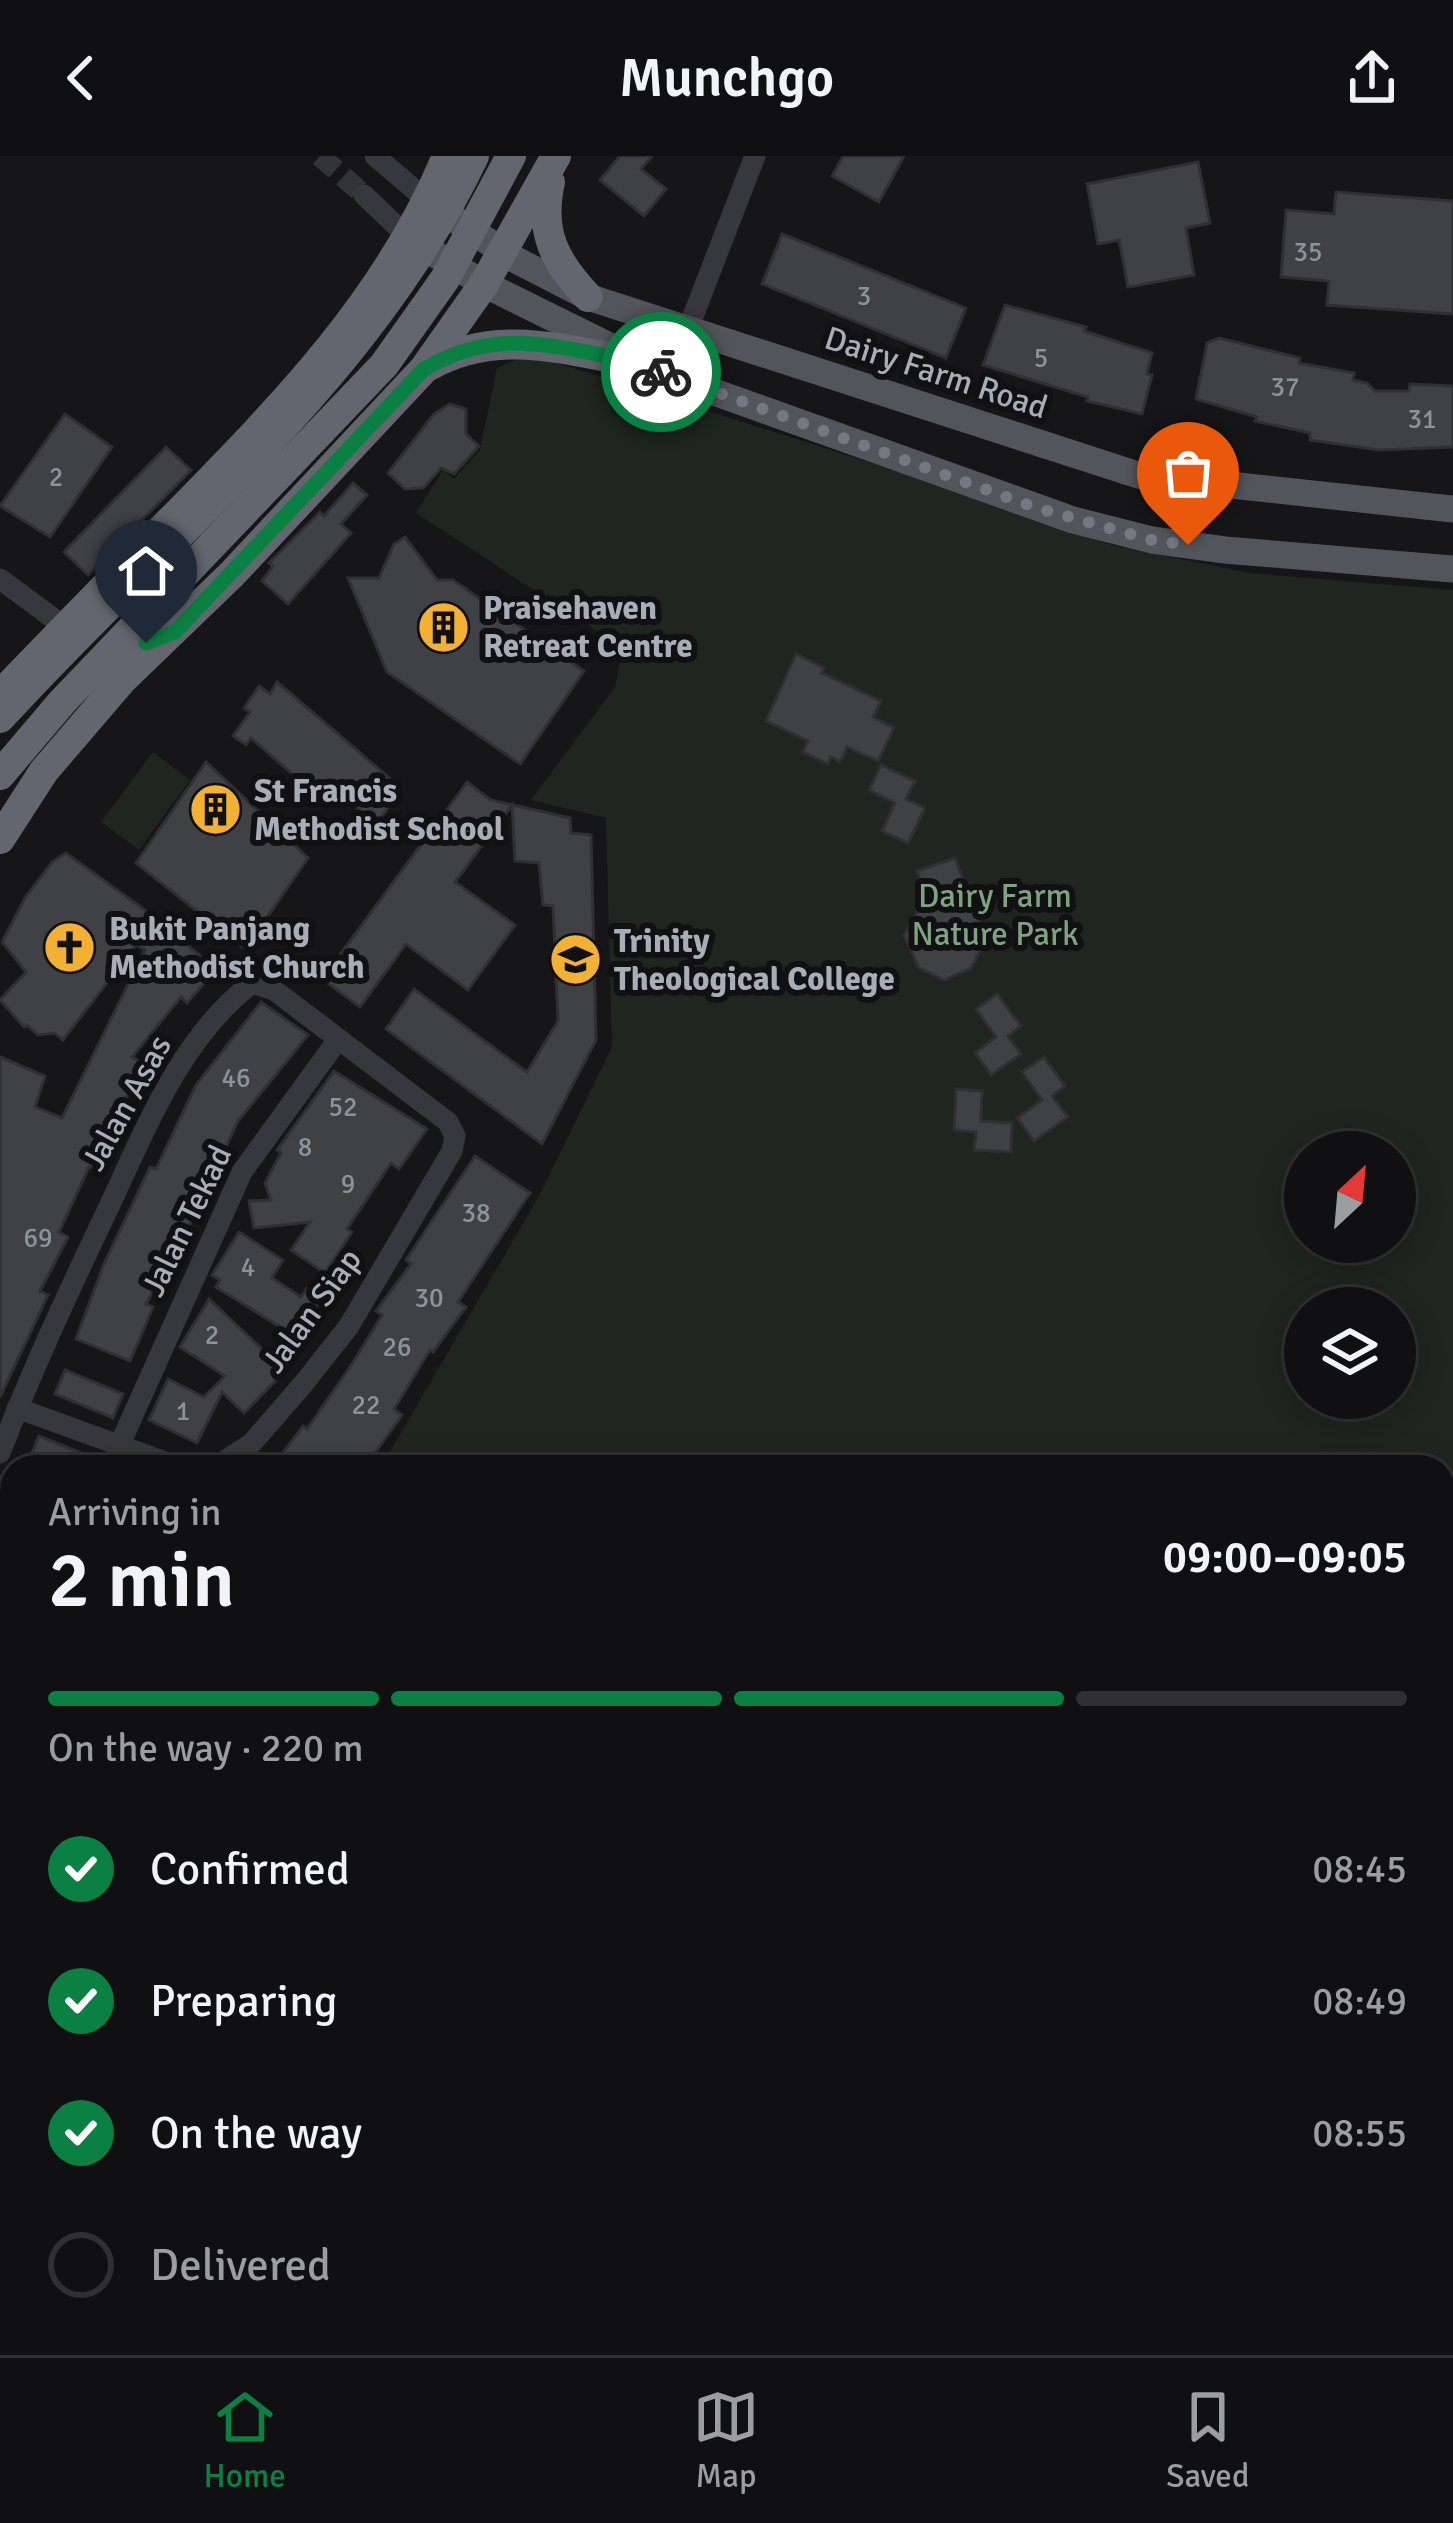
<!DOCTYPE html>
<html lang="en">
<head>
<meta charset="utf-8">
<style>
	:root { --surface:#101012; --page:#1e1e20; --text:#f1f3f6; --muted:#9c9d9f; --line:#303032; --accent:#0b8043 }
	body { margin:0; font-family:Signika,sans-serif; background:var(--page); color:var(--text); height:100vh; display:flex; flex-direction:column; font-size:45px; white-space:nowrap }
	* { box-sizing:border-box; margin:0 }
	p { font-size:39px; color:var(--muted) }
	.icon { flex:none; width:66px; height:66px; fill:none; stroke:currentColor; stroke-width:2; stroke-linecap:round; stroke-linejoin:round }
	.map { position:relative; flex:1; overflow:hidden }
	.panel { position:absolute; left:0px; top:1299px; width:1455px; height:900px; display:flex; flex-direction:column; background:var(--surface); border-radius:36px 36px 0 0; box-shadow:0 6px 30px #0003,0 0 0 3px var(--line) }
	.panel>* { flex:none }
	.needle { width:78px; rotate:26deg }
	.tools { position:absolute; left:1284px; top:975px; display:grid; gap:24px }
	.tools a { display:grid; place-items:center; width:132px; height:132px; border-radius:50%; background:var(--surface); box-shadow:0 6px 30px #0003,0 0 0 3px var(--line); font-size:60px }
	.pin { position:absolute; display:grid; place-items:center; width:102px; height:102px; color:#fff; margin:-123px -51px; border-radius:50% 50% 50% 0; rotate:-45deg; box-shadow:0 0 12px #0007 }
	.pin .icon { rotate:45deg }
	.courier { position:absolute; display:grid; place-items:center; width:120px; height:120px; margin:-60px; border:9px solid #0b8043; border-radius:50%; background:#fff; color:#222; box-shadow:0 3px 15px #0007 }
	.overview em { font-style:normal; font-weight:600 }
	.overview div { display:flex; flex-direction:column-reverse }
	.overview { display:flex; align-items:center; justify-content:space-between; height:204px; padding:0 48px }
	h1 { font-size:78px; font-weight:600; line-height:90px }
	.bar { display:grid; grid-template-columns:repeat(4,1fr); gap:18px 12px; align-content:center; height:144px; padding:0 48px }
	.bar i { height:15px; border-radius:9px; background:var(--line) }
	.bar .selected { background:var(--accent) }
	.bar p { grid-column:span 4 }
	ol { padding:0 48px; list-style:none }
	li { display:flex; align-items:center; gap:36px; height:132px }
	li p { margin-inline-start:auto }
	li .icon { padding:12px; border-radius:50%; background:var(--accent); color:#fff; stroke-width:4 }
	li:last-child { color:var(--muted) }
	li i { width:66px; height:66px; border:6px solid var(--line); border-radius:50% }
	header { display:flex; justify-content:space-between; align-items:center; height:156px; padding:0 48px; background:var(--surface); font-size:54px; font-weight:600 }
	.tab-bar { display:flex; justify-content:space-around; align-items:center; height:168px; border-top:3px solid var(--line); background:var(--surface); font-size:33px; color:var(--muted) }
	.tab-bar a { display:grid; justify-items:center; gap:6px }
	.tab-bar .selected { color:var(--accent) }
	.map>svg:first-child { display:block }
	.green { fill:#1e261f; fill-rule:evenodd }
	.building { fill:#404145; stroke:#303034; stroke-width:3 }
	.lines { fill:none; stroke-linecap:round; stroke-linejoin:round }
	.minor-tunnel { stroke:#333438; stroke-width:21; stroke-dasharray:21 10; stroke-linecap:butt }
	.minor { stroke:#37383d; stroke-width:21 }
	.major { stroke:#53555c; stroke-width:27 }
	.highway { stroke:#63666e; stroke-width:30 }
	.highway-bridge { stroke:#63666e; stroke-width:30 }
	.done { stroke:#757880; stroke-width:12; stroke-dasharray:0 21.6 }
	.route { stroke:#0b8043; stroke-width:15 }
	.labels { text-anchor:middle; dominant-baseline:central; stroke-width:12; stroke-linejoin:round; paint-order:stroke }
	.number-label { font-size:27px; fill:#8e929b }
	.street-label { font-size:33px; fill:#a8adb8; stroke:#111113 }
	.poi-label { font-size:33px; font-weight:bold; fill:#a8adb8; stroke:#111113; text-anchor:start }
	.park-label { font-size:33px; fill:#7fa381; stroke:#111113 }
</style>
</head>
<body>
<header><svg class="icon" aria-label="back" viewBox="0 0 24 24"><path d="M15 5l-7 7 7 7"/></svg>Munchgo<svg class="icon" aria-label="share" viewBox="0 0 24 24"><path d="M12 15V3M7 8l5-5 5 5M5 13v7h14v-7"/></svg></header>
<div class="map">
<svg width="1453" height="2199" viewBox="0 0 1453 2199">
	<rect width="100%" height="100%" fill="#161618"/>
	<g class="green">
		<path d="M 545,203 L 922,323 L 1112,389 L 1250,417 L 1453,434 L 1453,2199 L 0,2199 L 0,2030 L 12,2036 L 12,2187 L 1443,2187 L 1443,1311 L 381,1311 L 539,1040 L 612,891 L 606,662 L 531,644 L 615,531 L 623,492 L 416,357 L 443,314 L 454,323 L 480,294 L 497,212 L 516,204 ZM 1305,996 L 1395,996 L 1395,1086 L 1305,1086 ZM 1305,1152 L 1395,1152 L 1395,1242 L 1305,1242 Z"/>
		<polygon points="153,596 190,624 139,694 101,666"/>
	</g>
	<g class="building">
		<polygon points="620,0 652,0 641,13 666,33 644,60 600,24"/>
		<polygon points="843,0 904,0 879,46 832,20"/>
		<polygon points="1198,6 1210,67 1186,72 1194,119 1128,131 1119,84 1098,88 1087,28"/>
		<polygon points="1336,36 1453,45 1453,158 1327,149 1329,125 1281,121 1286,54 1334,58"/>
		<polygon points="782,78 966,152 946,202 762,128"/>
		<polygon points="1005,149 1086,171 1084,175 1152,197 1147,218 1152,219 1142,258 1087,245 1088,241 983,209"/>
		<polygon points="1219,182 1300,202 1299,207 1354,217 1353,224 1367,227 1375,235 1409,235 1410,228 1453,230 1453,291 1379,294 1310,284 1310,277 1255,265 1257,261 1196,243 1207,187"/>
		<polygon points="450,248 466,253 466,278 479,290 454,318 441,312 423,332 405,333 388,317 434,258"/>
		<polygon points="65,258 112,291 50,381 0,350"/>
		<polygon points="166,291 191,314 88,419 64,396"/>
		<polygon points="353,327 367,339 341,368 351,377 288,448 262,425 273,410 269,407 320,356 324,360"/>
		<polygon points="405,381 437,424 453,424 584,515 520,608 387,516 348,422 379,422 394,388"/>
		<polygon points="796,498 824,512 822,517 881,545 873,561 894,572 878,605 847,591 840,606 831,601 828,608 803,596 808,585 766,565"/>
		<polygon points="277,526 393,625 383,640 392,646 377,667 338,638 329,650 251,582 246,589 233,580 250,556 244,552 259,530 270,538"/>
		<polygon points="206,606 308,702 245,793 136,707"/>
		<polygon points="881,609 915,625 906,643 925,652 908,687 882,675 895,647 869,634"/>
		<polygon points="467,626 491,644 570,662 571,677 591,679 596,884 542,988 386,873 414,833 527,916 558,865 553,750 543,749 539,707 515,705 512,649 455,726 515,769 468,834 406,788 360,851 322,823"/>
		<polygon points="66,697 152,759 145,769 169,786 175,779 216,813 187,847 181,841 132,901 143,907 94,1013 89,1011 59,1076 68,1081 40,1135 48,1139 0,1241 0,901 45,920 35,951 62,962 145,794 136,789 63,884 54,877 38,879 27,869 24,871 0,844 26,816 2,786 25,742 52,706"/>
		<polygon points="955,702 986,784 971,812 944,824 919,812 904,779 917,756 930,751 917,715"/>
		<polygon points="997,838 1021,870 1008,880 1021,898 991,919 975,897 996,881 976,853"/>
		<polygon points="261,846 308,879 238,965 185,1079 146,1148 153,1151 130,1205 76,1183 103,1110 150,1011 156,1013 196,929"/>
		<polygon points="1044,901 1065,930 1052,940 1068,961 1034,985 1017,962 1042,944 1022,916"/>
		<polygon points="334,915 427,973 399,1013 391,1007 347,1073 352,1076 325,1117 291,1094 310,1066 254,1072 249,1045 271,1044 265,1027 281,997 277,994"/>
		<polygon points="956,933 982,935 981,965 1012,967 1011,996 974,994 976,976 954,974"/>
		<polygon points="475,1000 530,1037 458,1146 466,1151 433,1196 430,1194 394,1253 402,1259 365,1311 272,1311 303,1270 307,1273 352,1208 382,1159 376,1155 411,1108 406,1104"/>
		<polygon points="239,1076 283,1104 272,1122 301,1141 307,1132 323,1142 298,1182 216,1131 220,1124 212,1119"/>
		<polygon points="209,1143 285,1215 244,1257 222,1236 197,1287 149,1264 168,1223 204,1241 225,1220 180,1191"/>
		<polygon points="65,1214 123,1238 113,1262 55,1238"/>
		<polygon points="39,1280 114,1310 114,1311 26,1311"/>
	</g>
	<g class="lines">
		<polyline class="minor-tunnel" points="320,0 364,39"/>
		<g class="minor">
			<polyline points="375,0 429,46"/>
			<polyline points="364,39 409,82"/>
			<polyline points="688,173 755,0"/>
			<polyline points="0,423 65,471 79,475"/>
			<polyline points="17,1252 179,1311"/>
			<polyline points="120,1288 242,1016 337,885"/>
			<path d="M 0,1297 C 31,1216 68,1137 105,1059 C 144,978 178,884 252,827 L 274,834 L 448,966 L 455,980 L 452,995 L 349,1170 L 304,1227 L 252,1287 L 223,1306 L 188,1311"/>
			<polyline points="0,1425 12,1430"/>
			<polyline points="0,1806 12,1772"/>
			<polyline points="0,1823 12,1828"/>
			<polyline points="0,2013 12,2019"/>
		</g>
		<g class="major">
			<polyline points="453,62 514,103 588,141 1138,319 1453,353"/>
			<polyline points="409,82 484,128 672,221 1073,364 1152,384 1225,394 1453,413"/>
		</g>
		<g class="highway">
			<path d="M 550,26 C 539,76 554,105 588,141"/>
			<path d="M 429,210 C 490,175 551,190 617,203 L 624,199"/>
			<path d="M 0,539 C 59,478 119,416 179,356 C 285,248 389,141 447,0"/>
			<polyline points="0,683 44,615 122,524 232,418 424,213 484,128 556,0"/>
		</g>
		<g class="highway-bridge">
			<path d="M 0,562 C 165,381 367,225 474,0"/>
			<polyline points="0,619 62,546 384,209 445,123 511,0"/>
		</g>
	</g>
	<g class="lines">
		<polyline class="done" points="661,216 1034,351 1152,384 1188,389"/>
		<path class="route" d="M 146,487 L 175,476 L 424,213 C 494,173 543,188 617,202 L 624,199 L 661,216"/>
	</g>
	<defs>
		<symbol id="building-disc" viewBox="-11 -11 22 22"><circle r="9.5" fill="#f2b134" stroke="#111113"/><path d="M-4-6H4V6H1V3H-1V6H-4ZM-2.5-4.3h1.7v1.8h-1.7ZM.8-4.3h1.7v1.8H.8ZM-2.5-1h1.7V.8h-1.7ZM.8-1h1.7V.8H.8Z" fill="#111"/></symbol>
		<symbol id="church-disc" viewBox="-11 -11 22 22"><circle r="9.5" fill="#f2b134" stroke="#111113"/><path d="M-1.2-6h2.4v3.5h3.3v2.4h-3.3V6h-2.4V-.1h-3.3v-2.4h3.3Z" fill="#111"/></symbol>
		<symbol id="university-disc" viewBox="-11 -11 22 22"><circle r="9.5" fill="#f2b134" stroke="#111113"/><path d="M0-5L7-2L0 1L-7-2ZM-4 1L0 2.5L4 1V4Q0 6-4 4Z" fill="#111"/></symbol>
	</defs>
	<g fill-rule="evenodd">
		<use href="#building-disc" x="414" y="442" width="59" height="59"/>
		<use href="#building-disc" x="186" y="624" width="59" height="59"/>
		<use href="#church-disc" x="40" y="762" width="59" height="59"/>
		<use href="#university-disc" x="546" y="774" width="59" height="59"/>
	</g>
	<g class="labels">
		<g class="number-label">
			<text x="1308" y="96">35</text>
			<text x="864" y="140">3</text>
			<text x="1041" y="202">5</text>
			<text x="1285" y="231">37</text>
			<text x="1422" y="263">31</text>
			<text x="56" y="321">2</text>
			<text x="236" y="922">46</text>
			<text x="343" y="951">52</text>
			<text x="305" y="991">8</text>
			<text x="348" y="1028">9</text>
			<text x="476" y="1057">38</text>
			<text x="38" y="1082">69</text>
			<text x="248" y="1111">4</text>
			<text x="429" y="1142">30</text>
			<text x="212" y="1179">2</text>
			<text x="397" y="1191">26</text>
			<text x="366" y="1249">22</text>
			<text x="183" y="1255">1</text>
		</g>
		<g class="street-label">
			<text transform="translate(936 217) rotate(18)">Dairy Farm Road</text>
			<text transform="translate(127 947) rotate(-61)">Jalan Asas</text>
			<text transform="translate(187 1065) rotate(-64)">Jalan Tekad</text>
			<text transform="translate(312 1155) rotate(-54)">Jalan Siap</text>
		</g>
		<g class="poi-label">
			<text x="483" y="452">Praisehaven<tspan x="483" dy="38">Retreat Centre</tspan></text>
			<text x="254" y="635">St Francis<tspan x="254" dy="38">Methodist School</tspan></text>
			<text x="109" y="773">Bukit Panjang<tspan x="109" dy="38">Methodist Church</tspan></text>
			<text x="614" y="785">Trinity<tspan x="614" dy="38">Theological College</tspan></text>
		</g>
		<g class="park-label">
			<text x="995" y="740">Dairy Farm<tspan x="995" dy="38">Nature Park</tspan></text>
		</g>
	</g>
</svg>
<div class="tools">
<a><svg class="needle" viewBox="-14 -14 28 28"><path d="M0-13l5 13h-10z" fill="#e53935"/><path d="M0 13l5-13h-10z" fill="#9c9d9f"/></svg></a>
<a><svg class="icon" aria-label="layers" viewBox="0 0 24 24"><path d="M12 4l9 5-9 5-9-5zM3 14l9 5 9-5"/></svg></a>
</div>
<div class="pin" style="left:1188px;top:389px;background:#ea580c"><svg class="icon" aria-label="bag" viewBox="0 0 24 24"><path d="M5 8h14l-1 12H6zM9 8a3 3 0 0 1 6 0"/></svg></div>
<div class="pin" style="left:146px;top:487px;background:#1f2937"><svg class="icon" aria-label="home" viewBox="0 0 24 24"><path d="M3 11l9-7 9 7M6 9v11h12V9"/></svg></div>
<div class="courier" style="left:661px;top:216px"><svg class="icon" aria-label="bike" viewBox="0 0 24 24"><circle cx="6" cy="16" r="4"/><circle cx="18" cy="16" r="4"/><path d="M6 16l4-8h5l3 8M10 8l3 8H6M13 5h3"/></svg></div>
<section class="panel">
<div class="overview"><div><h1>2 min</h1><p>Arriving in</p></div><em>09:00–09:05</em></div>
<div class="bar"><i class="selected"></i><i class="selected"></i><i class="selected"></i><i></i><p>On the way · 220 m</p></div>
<ol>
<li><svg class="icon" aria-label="check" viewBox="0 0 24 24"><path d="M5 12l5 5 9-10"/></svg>Confirmed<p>08:45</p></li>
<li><svg class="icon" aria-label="check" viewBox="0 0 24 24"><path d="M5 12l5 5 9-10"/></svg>Preparing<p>08:49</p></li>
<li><svg class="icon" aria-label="check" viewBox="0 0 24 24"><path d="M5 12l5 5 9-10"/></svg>On the way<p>08:55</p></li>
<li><i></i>Delivered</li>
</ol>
</section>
</div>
<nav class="tab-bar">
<a class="selected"><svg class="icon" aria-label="home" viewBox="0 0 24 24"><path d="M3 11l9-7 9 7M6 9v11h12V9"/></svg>Home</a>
<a><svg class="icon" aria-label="map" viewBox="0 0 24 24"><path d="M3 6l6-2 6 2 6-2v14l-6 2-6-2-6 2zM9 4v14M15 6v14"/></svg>Map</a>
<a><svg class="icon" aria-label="saved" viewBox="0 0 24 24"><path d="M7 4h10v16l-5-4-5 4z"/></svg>Saved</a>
</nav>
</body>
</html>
